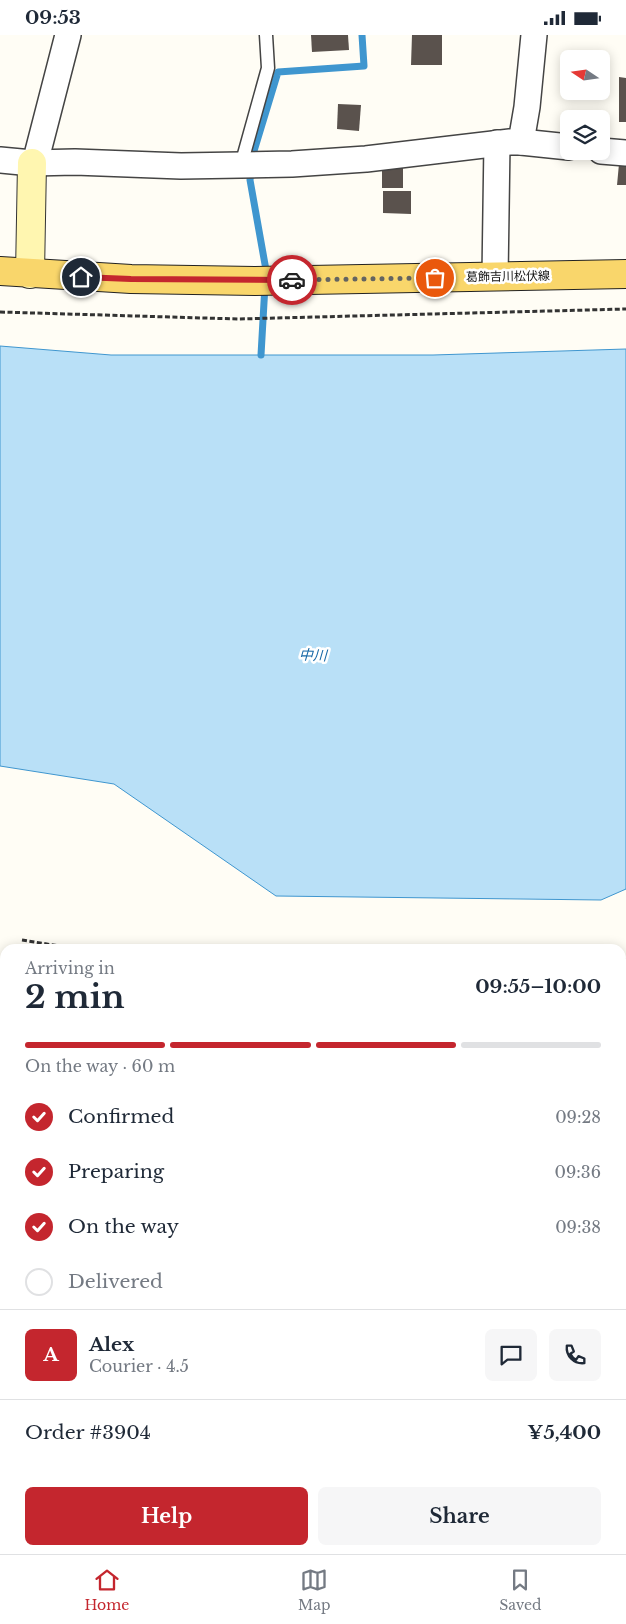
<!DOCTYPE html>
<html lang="en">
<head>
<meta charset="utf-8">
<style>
	:root { --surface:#fff; --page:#f6f6f7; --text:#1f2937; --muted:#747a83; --line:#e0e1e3; --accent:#c4262e }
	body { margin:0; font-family:"Libre Baskerville","Noto Sans JP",serif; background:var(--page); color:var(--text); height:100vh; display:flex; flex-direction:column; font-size:19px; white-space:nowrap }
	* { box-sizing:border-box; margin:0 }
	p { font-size:16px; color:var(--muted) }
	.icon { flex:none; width:28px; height:28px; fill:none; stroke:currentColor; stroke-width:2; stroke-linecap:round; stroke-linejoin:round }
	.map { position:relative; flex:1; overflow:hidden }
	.details { position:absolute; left:0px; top:909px; width:626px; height:611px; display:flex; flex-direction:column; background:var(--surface); border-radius:15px 15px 0 0; box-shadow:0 2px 12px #0003 }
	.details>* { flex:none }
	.needle { width:32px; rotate:283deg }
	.controls { position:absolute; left:560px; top:15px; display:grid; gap:10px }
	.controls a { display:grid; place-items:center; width:50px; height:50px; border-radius:8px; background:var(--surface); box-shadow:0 2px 12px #0003; font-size:25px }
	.pin { position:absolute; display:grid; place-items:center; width:42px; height:42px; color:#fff; margin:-21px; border:2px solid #fff; border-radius:50%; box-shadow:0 1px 5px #0007 }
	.courier { position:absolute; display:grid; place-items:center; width:50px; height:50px; margin:-25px; border:4px solid #c4262e; border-radius:50%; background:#fff; color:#222; box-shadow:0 1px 6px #0007 }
	.headline em { font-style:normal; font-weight:700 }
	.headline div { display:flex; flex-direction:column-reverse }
	.headline { display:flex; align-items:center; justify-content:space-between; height:85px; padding:0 25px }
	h1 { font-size:32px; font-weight:700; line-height:38px }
	.bar { display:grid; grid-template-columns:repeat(4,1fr); gap:8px 5px; align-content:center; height:60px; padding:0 25px }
	.bar i { height:6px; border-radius:4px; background:var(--line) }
	.bar .selected { background:var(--accent) }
	.bar p { grid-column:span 4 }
	.line { display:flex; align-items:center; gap:12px; padding:0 25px; border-top:1px solid var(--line) }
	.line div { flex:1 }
	.round { display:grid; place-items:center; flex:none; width:52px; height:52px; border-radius:8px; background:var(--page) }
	ol { padding:0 25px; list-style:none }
	li { display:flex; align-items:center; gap:15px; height:55px }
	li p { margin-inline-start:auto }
	li .icon { padding:5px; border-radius:50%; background:var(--accent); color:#fff; stroke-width:4 }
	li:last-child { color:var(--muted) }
	li i { width:28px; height:28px; border:2px solid var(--line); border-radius:50% }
	.action { display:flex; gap:10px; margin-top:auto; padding:10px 25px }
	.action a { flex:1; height:58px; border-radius:8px; background:var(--accent); color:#fff; font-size:20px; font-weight:700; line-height:58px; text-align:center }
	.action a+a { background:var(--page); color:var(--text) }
	.status { display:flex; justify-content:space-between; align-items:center; height:35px; padding:0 25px; background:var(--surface); direction:ltr }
	.status svg { height:14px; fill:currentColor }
	.menu { display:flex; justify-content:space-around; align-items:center; height:70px; border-top:1px solid var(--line); background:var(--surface); font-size:14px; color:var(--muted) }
	.menu a { display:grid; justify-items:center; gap:2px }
	.menu .selected { color:var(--accent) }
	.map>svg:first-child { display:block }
	.water { fill:#b9e0f7; stroke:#3f96cf }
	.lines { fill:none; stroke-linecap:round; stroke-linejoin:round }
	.stream { stroke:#3f96cf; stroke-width:7 }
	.building { fill:#5a524d }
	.lane-casing { stroke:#444; stroke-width:15 }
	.street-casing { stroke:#444; stroke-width:28 }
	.secondary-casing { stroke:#333; stroke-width:30 }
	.primary-casing { stroke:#222; stroke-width:30 }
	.path { stroke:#333; stroke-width:3; stroke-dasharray:5 2.5; stroke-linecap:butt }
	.lane { stroke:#fff; stroke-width:12 }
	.street { stroke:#fff; stroke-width:25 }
	.secondary { stroke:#fff6b0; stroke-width:28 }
	.primary { stroke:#f9d66b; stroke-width:28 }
	.done { stroke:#646461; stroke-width:5; stroke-dasharray:0 9 }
	.route { stroke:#c4262e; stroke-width:6 }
	.labels { text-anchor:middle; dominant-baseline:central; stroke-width:5; stroke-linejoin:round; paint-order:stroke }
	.street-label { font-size:12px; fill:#111; stroke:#fff }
	.water-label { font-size:14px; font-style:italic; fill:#1768a6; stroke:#fff }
</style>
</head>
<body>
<div class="status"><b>09:53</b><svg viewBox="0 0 49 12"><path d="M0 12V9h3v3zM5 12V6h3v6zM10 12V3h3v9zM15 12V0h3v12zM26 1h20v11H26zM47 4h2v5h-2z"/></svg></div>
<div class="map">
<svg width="626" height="1519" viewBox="0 0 626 1519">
	<rect width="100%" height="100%" fill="#fffdf5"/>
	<polygon class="water" points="0,311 111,320 433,320 626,314 626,854 601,865 276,861 114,749 0,731"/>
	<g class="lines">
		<g class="stream">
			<polyline points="266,240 266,235 250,145 254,116 278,37 364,31 362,0"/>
			<polyline points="261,320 265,250"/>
		</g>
	</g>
	<g class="building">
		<polygon points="311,0 348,0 349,15 312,17"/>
		<polygon points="412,0 442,0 442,30 411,30"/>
		<polygon points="619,42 626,43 626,87 619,87"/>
		<polygon points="338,69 361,70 359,96 337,94"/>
		<polygon points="619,129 626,129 626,150 617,150"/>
		<polygon points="382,132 403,133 403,153 382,153"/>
		<polygon points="383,156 411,156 411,179 383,178"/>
	</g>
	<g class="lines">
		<defs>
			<polyline id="lane" points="241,130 268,33 266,0"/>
			<g id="street">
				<polyline points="521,107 527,72 534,0"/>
				<polyline points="601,116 626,118"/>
				<polyline points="0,125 32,128 75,127 181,131 292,129 366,124 510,107 521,107 569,112"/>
				<polyline points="35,128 68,0"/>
				<polyline points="495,242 497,108"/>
				<polyline points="621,1229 626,1230"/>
				<polyline points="0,1285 5,1308"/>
				<polyline points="0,1332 5,1309"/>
			</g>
			<polyline id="secondary" points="30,239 32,128"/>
			<polyline id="primary" points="0,236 131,244 255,246 626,239"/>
		</defs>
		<use href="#lane" class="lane-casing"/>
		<use href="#street" class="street-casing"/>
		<use href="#secondary" class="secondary-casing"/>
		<use href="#primary" class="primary-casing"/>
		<g class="path">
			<polyline points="0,277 238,284 626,274"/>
			<polyline points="22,905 78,914"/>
			<polyline points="621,925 626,925"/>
			<polyline points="621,1483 626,1486"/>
		</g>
		<use href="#lane" class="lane"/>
		<use href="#street" class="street"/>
		<use href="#secondary" class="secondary"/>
		<use href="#primary" class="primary"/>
	</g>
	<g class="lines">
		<polyline class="done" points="292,245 435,243"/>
		<polyline class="route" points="81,242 131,244 292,245"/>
	</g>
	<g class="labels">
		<g class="street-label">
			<text transform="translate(508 241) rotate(-1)">葛飾吉川松伏線</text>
		</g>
		<g class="water-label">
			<text transform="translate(313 620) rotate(2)">中川</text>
		</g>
	</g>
</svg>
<div class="controls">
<a><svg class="needle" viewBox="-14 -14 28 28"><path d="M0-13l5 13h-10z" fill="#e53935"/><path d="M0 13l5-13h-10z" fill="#747a83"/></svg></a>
<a><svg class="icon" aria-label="layers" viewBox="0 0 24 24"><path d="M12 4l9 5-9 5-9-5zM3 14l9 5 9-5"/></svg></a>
</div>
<div class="pin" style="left:435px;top:243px;background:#ea580c"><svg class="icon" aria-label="bag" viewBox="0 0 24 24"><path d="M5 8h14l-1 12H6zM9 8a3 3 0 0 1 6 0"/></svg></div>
<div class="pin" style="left:81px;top:242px;background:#1f2937"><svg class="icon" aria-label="home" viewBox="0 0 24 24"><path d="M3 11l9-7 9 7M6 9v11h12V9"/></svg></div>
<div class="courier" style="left:292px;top:245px"><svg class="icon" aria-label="car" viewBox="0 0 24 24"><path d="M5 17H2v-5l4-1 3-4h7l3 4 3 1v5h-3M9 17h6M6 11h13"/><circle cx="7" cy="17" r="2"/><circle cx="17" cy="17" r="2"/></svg></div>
<section class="details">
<div class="headline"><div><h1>2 min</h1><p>Arriving in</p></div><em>09:55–10:00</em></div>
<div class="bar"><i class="selected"></i><i class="selected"></i><i class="selected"></i><i></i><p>On the way · 60 m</p></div>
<ol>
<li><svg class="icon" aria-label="check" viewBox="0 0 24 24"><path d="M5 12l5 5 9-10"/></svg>Confirmed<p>09:28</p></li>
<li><svg class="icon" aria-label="check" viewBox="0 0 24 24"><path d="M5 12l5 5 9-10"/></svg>Preparing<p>09:36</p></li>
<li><svg class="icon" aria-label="check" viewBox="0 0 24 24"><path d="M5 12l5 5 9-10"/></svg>On the way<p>09:38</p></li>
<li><i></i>Delivered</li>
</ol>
<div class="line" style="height:90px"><b class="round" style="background:var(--accent);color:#fff">A</b><div><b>Alex</b><p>Courier · 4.5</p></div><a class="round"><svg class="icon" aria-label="chat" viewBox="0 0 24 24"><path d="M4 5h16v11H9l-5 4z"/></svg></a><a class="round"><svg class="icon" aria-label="phone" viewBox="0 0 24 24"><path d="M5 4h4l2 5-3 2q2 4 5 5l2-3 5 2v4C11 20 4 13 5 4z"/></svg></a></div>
<div class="line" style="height:65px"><div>Order #3904</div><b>¥5,400</b></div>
<div class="action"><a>Help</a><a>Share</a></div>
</section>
</div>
<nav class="menu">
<a class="selected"><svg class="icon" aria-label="home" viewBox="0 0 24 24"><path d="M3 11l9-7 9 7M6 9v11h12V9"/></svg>Home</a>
<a><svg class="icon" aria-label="map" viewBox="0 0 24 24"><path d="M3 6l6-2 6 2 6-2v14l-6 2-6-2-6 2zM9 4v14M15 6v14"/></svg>Map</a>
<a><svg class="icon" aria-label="saved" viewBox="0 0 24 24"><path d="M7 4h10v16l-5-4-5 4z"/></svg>Saved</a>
</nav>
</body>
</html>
